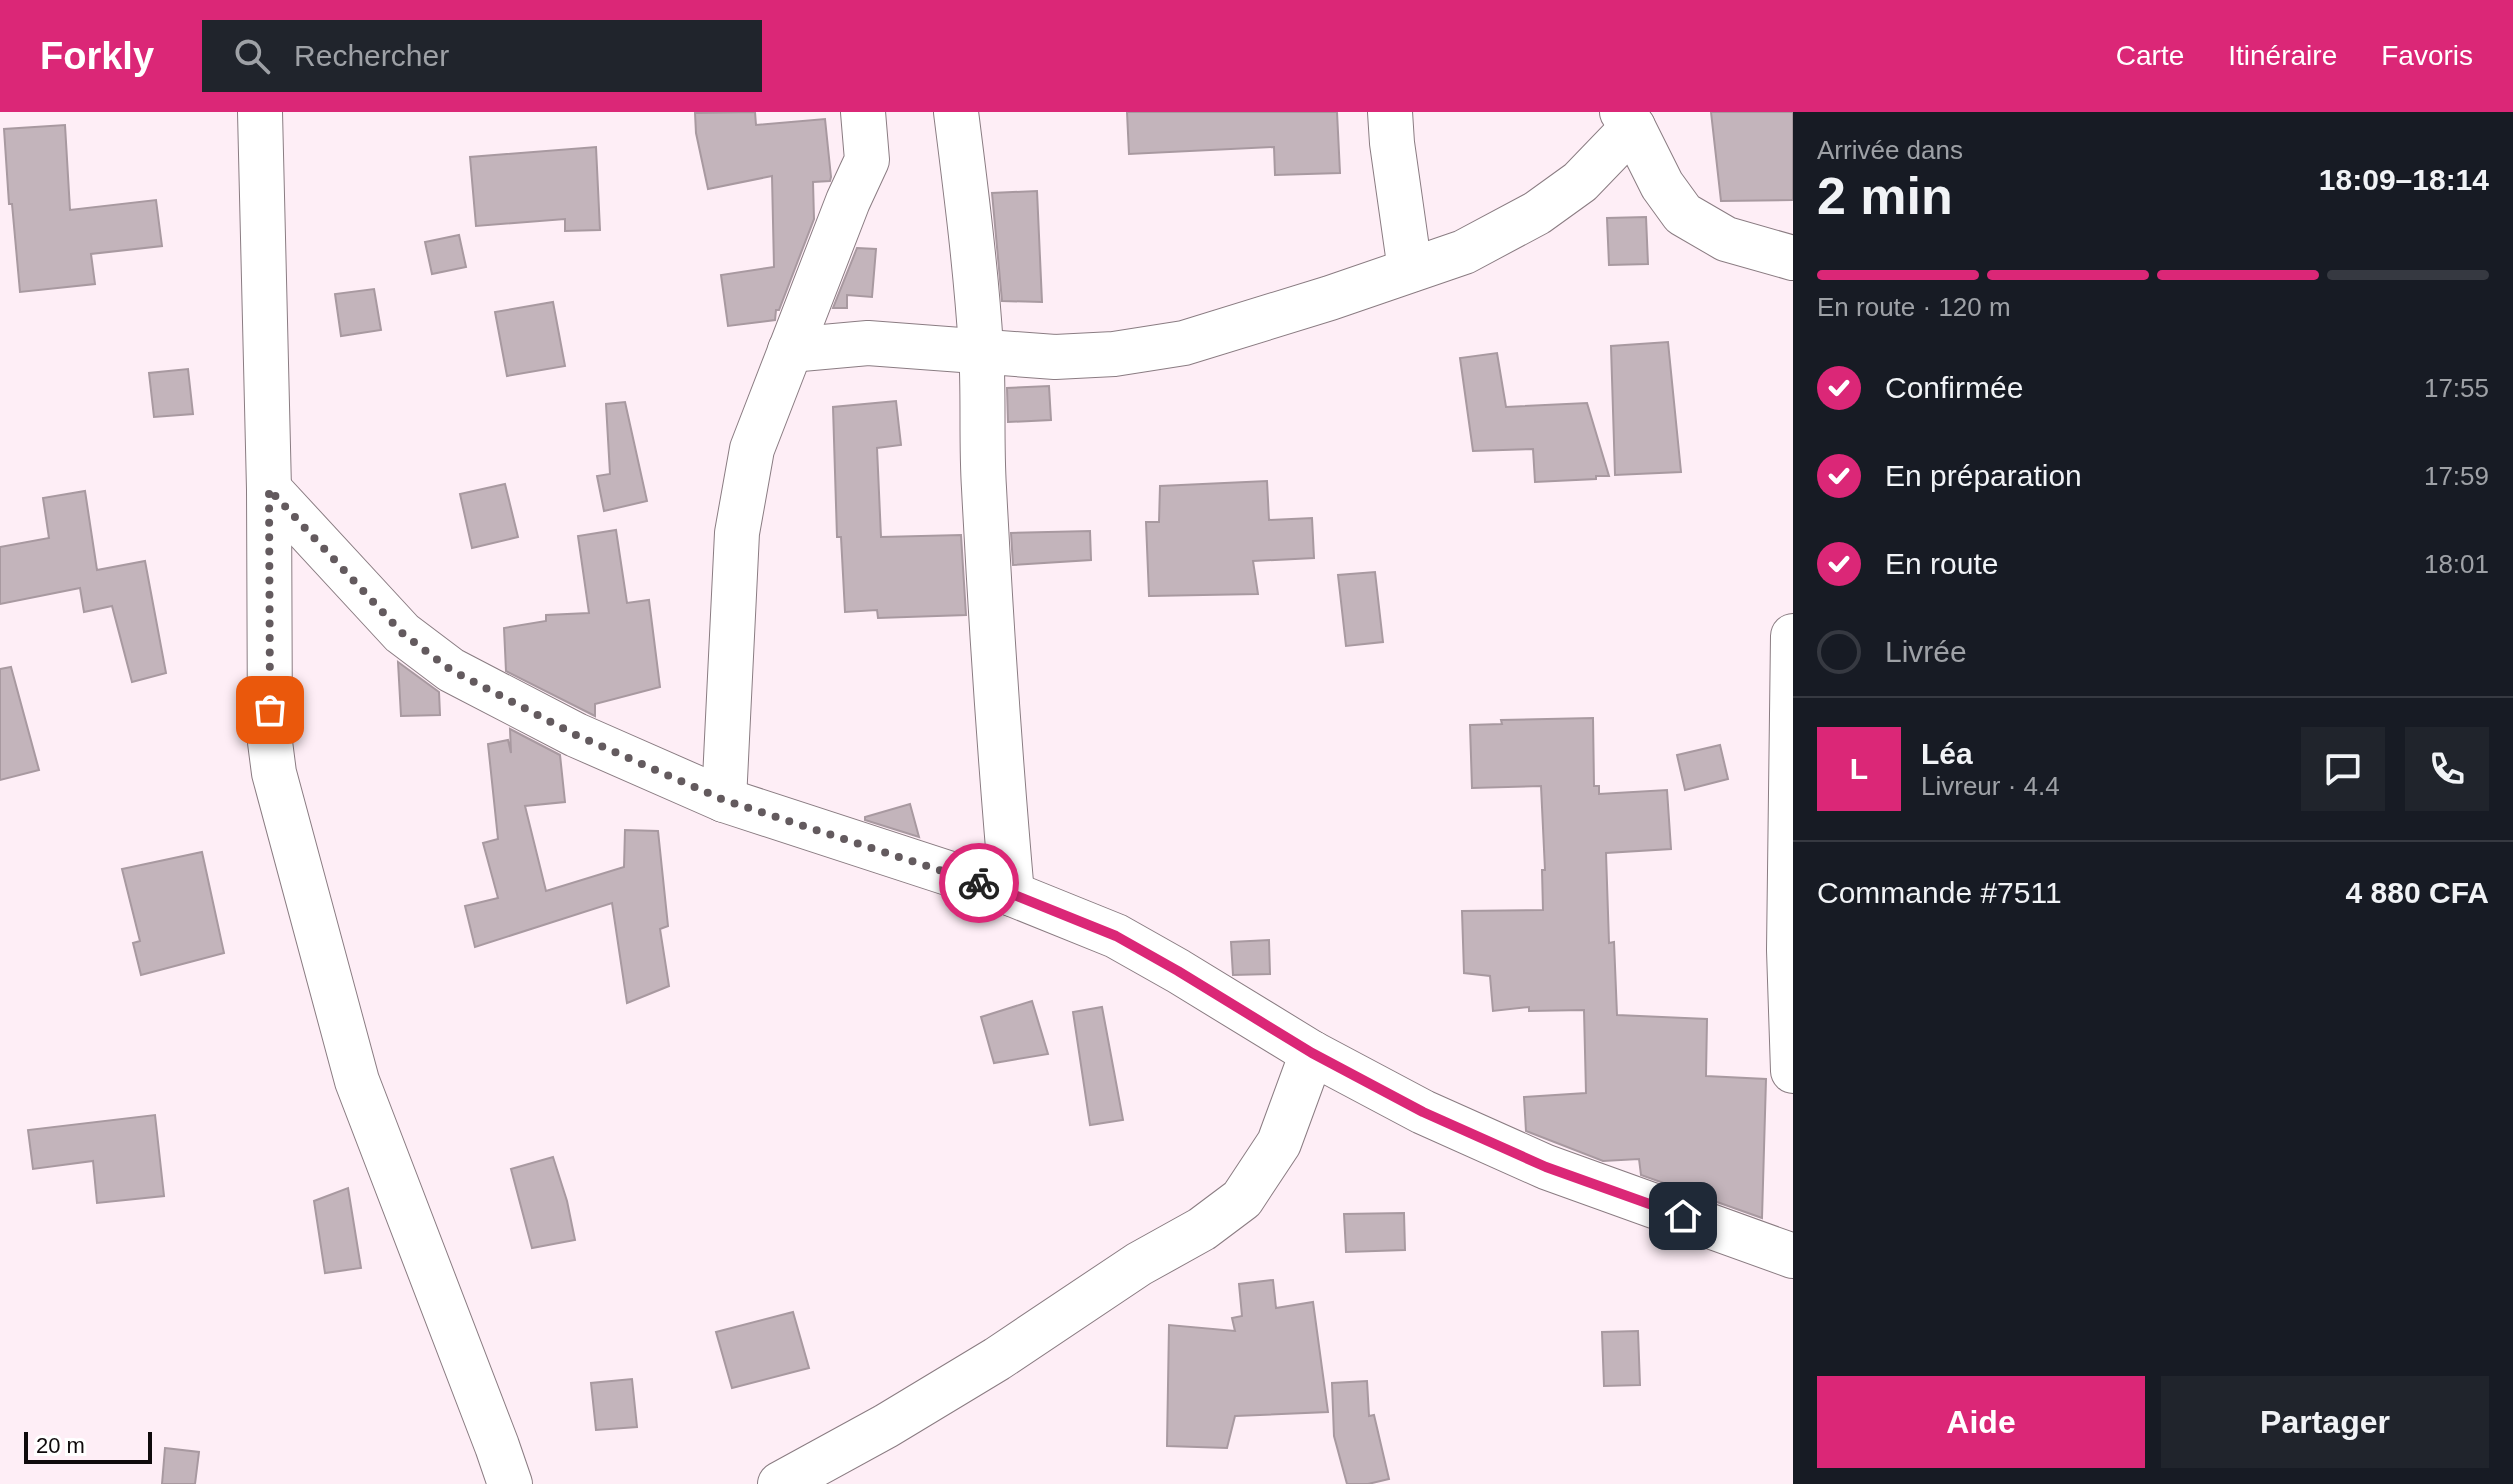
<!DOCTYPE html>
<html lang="fr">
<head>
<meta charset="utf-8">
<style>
	:root { --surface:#171b24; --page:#20242c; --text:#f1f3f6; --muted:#9ea1a6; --line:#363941; --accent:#db2777 }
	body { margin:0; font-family:Arial,sans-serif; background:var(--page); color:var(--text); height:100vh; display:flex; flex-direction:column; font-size:30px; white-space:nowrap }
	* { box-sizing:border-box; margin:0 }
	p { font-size:26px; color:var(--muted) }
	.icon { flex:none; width:44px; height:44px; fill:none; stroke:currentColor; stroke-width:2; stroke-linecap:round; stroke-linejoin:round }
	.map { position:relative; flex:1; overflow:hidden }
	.drawer { display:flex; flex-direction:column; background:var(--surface); width:720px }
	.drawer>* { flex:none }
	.scale { position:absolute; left:24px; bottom:20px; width:128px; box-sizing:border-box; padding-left:8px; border:4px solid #0f0a0c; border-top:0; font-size:22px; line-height:28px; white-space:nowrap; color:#0f0a0c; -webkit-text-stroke:6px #fff; paint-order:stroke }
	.pin { position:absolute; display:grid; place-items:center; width:68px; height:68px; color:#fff; margin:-34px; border-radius:16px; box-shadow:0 4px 12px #0006 }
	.courier { position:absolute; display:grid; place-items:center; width:80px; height:80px; margin:-40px; border:6px solid #db2777; border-radius:50%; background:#fff; color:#222; box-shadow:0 2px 10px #0007 }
	.overview em { font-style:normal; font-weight:700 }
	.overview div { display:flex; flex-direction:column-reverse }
	.overview { display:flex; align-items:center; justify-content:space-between; height:136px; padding:0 24px }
	h1 { font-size:52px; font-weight:700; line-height:60px }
	.bar { display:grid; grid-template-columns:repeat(4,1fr); gap:12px 8px; align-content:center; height:96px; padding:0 24px }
	.bar i { height:10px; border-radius:6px; background:var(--line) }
	.bar .current { background:var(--accent) }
	.bar p { grid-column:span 4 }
	.line { display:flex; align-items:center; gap:20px; padding:0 24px; border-top:2px solid var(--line) }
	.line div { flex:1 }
	.round { display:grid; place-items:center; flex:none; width:84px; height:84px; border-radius:0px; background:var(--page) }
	ol { padding:0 24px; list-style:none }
	li { display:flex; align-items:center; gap:24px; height:88px }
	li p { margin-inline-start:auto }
	li .icon { padding:8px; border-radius:50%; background:var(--accent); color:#fff; stroke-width:4 }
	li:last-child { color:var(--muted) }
	li i { width:44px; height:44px; border:4px solid var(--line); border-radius:50% }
	.cta { display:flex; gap:16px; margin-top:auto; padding:16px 24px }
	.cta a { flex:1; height:92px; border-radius:0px; background:var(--accent); color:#fff; font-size:32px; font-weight:700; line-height:92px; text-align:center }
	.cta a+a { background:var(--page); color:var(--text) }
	header { display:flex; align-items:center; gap:48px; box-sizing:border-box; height:112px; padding:0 40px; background:var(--accent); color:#fff }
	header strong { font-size:38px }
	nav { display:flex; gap:44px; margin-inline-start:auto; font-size:28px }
	.search { width:560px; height:72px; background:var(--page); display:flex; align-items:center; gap:20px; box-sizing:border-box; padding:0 28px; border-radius:0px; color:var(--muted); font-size:30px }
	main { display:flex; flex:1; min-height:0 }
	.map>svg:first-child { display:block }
	.building { fill:#c3b4bb; stroke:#a899a0; stroke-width:2 }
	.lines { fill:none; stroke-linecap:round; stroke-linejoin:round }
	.minor-casing { stroke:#8a7c82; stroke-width:46 }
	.minor { stroke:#fff; stroke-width:44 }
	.done { stroke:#635a5e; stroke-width:8; stroke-dasharray:0 14.4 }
	.route { stroke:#db2777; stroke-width:10 }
</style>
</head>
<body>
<header>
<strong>Forkly</strong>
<div class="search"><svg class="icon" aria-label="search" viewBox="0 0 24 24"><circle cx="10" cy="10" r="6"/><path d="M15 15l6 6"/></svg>Rechercher</div>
<nav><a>Carte</a><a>Itinéraire</a><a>Favoris</a></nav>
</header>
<main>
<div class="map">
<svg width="1793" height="1372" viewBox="0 0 1793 1372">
	<rect width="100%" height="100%" fill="#feeef6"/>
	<g class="building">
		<polygon points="755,0 756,13 825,7 831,65 830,69 813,70 814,107 779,198 776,198 775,208 728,214 721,163 774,155 772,64 708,77 696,21 695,1"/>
		<polygon points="1127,0 1337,0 1340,61 1275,63 1274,35 1129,42"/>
		<polygon points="1711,0 1793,0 1793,88 1721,89"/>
		<polygon points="65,13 70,98 156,88 162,134 91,142 95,172 20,180 12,92 9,92 4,17"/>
		<polygon points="596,35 600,118 565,119 565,107 476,114 470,45"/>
		<polygon points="1037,79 1042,190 1002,189 992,81"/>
		<polygon points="1646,105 1648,152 1609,153 1607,106"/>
		<polygon points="459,123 466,155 432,162 425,130"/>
		<polygon points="857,136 876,137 872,185 847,183 847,196 833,196"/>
		<polygon points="374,177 381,218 341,224 335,182"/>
		<polygon points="553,190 565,254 507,264 495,200"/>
		<polygon points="1668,230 1681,360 1615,363 1611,234"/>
		<polygon points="1497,241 1506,295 1587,291 1609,364 1596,364 1596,367 1535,370 1533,337 1473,339 1460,246"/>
		<polygon points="188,257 193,302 154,305 149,261"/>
		<polygon points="1049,274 1051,308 1008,310 1007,276"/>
		<polygon points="896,289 901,333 877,336 881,425 961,423 966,503 878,506 877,498 845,500 841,425 837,425 833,295"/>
		<polygon points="625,290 647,389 604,399 597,364 610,362 606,292"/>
		<polygon points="1267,369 1269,408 1312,406 1314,446 1253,449 1258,482 1149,484 1146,410 1159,410 1160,374"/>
		<polygon points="505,372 518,425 472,436 460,382"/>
		<polygon points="85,379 97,458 145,449 166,561 132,570 112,494 84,500 80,476 0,492 0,435 49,426 43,386"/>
		<polygon points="616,418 627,491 649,488 660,575 595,592 595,604 506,559 504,516 546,509 546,503 589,501 578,424"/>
		<polygon points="1090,419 1091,448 1013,453 1011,421"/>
		<polygon points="1375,460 1383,530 1346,534 1338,463"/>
		<polygon points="398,550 439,580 440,603 401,604"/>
		<polygon points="11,555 39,658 0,668 0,557"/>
		<polygon points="1593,606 1594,674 1599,674 1599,682 1667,678 1671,737 1606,741 1609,831 1614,830 1617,903 1707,907 1706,964 1766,967 1762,1106 1641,1063 1639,1047 1603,1049 1526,1019 1524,985 1586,981 1584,898 1529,899 1529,895 1493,899 1490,864 1464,861 1462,799 1543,798 1542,758 1545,758 1541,674 1472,676 1470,613 1502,612 1501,608"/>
		<polygon points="510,617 560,643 565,690 525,694 546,779 624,755 625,718 658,719 668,814 660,817 669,874 627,891 612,791 475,835 465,794 498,786 483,731 498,727 488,632 508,628 511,641"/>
		<polygon points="1720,633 1728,667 1685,678 1677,643"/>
		<polygon points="910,692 919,725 865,708 865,705"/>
		<polygon points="202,740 224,841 141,863 133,831 140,829 122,757"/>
		<polygon points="1269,828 1270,862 1233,863 1231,830"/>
		<polygon points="1032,889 1048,942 994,951 981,905"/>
		<polygon points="1102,895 1123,1008 1090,1013 1073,900"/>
		<polygon points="155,1003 164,1084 97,1091 93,1049 33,1057 28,1018"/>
		<polygon points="553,1045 567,1089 575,1128 532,1136 511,1057"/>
		<polygon points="348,1076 361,1156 325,1161 314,1089"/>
		<polygon points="1404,1101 1405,1138 1346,1140 1344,1102"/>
		<polygon points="1273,1168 1276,1196 1313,1190 1328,1300 1235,1304 1227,1336 1167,1334 1169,1213 1235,1219 1232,1206 1242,1204 1239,1172"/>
		<polygon points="793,1200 809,1256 732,1276 716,1220"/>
		<polygon points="1638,1219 1640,1273 1604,1274 1602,1220"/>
		<polygon points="632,1267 637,1315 596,1318 591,1271"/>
		<polygon points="1367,1269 1369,1304 1374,1303 1389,1367 1368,1372 1347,1372 1334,1324 1332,1271"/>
		<polygon points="165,1336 199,1340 195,1372 162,1372"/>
	</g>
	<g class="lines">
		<defs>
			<g id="minor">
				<polyline points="260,0 269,377 270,630 274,661 357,969 497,1334 510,1372"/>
				<path d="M 956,0 C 966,79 976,157 981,236 C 984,282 981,329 984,376 C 991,511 1000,647 1012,782"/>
				<polyline points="1390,0 1392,31 1410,158"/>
				<polyline points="1622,0 1633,15 1662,73 1683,102 1726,127 1793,146"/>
				<polyline points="790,238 868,231 1055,245 1114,242 1184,231 1330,186 1464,140 1537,101 1580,70 1633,15"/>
				<polyline points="269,377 402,521 451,558 576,623 724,688 1012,782 1116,824 1178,859 1312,941 1423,1000 1546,1055 1793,1144"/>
				<polyline points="1793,524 1789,838 1793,959"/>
				<polyline points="724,688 737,421 752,337 848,89 867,48 863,0"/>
				<polyline points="780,1372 886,1314 997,1247 1139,1152 1202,1117 1242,1087 1279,1031 1312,941"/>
			</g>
		</defs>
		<use href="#minor" class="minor-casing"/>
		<use href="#minor" class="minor"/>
	</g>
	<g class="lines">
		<polyline class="done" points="270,598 269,377 402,521 451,558 576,623 724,688 979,771"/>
		<polyline class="route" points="979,771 1012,782 1116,824 1178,859 1312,941 1423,1000 1546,1055 1683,1104"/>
	</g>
</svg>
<div class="scale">20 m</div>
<div class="pin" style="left:270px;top:598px;background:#ea580c"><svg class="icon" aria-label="bag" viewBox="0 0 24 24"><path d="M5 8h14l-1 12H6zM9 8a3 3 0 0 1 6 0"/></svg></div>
<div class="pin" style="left:1683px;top:1104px;background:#1f2937"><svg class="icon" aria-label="home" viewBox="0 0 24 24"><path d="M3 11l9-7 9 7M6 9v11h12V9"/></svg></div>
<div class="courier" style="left:979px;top:771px"><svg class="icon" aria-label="bike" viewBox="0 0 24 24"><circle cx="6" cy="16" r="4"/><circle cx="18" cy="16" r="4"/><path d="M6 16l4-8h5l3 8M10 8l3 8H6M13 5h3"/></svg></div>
</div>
<section class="drawer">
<div class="overview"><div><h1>2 min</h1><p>Arrivée dans</p></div><em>18:09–18:14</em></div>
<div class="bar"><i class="current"></i><i class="current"></i><i class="current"></i><i></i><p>En route · 120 m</p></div>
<ol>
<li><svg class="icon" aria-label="check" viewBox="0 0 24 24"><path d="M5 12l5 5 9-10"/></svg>Confirmée<p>17:55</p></li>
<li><svg class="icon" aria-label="check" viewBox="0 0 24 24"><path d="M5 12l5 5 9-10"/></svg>En préparation<p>17:59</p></li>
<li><svg class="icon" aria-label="check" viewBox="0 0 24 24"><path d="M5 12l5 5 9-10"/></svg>En route<p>18:01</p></li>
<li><i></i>Livrée</li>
</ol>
<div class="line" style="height:144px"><b class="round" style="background:var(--accent);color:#fff">L</b><div><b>Léa</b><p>Livreur · 4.4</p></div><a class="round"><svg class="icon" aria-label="chat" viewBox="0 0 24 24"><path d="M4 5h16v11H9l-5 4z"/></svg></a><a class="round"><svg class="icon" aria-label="phone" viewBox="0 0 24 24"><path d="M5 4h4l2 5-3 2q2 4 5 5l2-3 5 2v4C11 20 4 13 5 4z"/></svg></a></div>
<div class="line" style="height:104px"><div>Commande #7511</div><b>4 880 CFA</b></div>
<div class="cta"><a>Aide</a><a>Partager</a></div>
</section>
</main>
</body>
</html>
